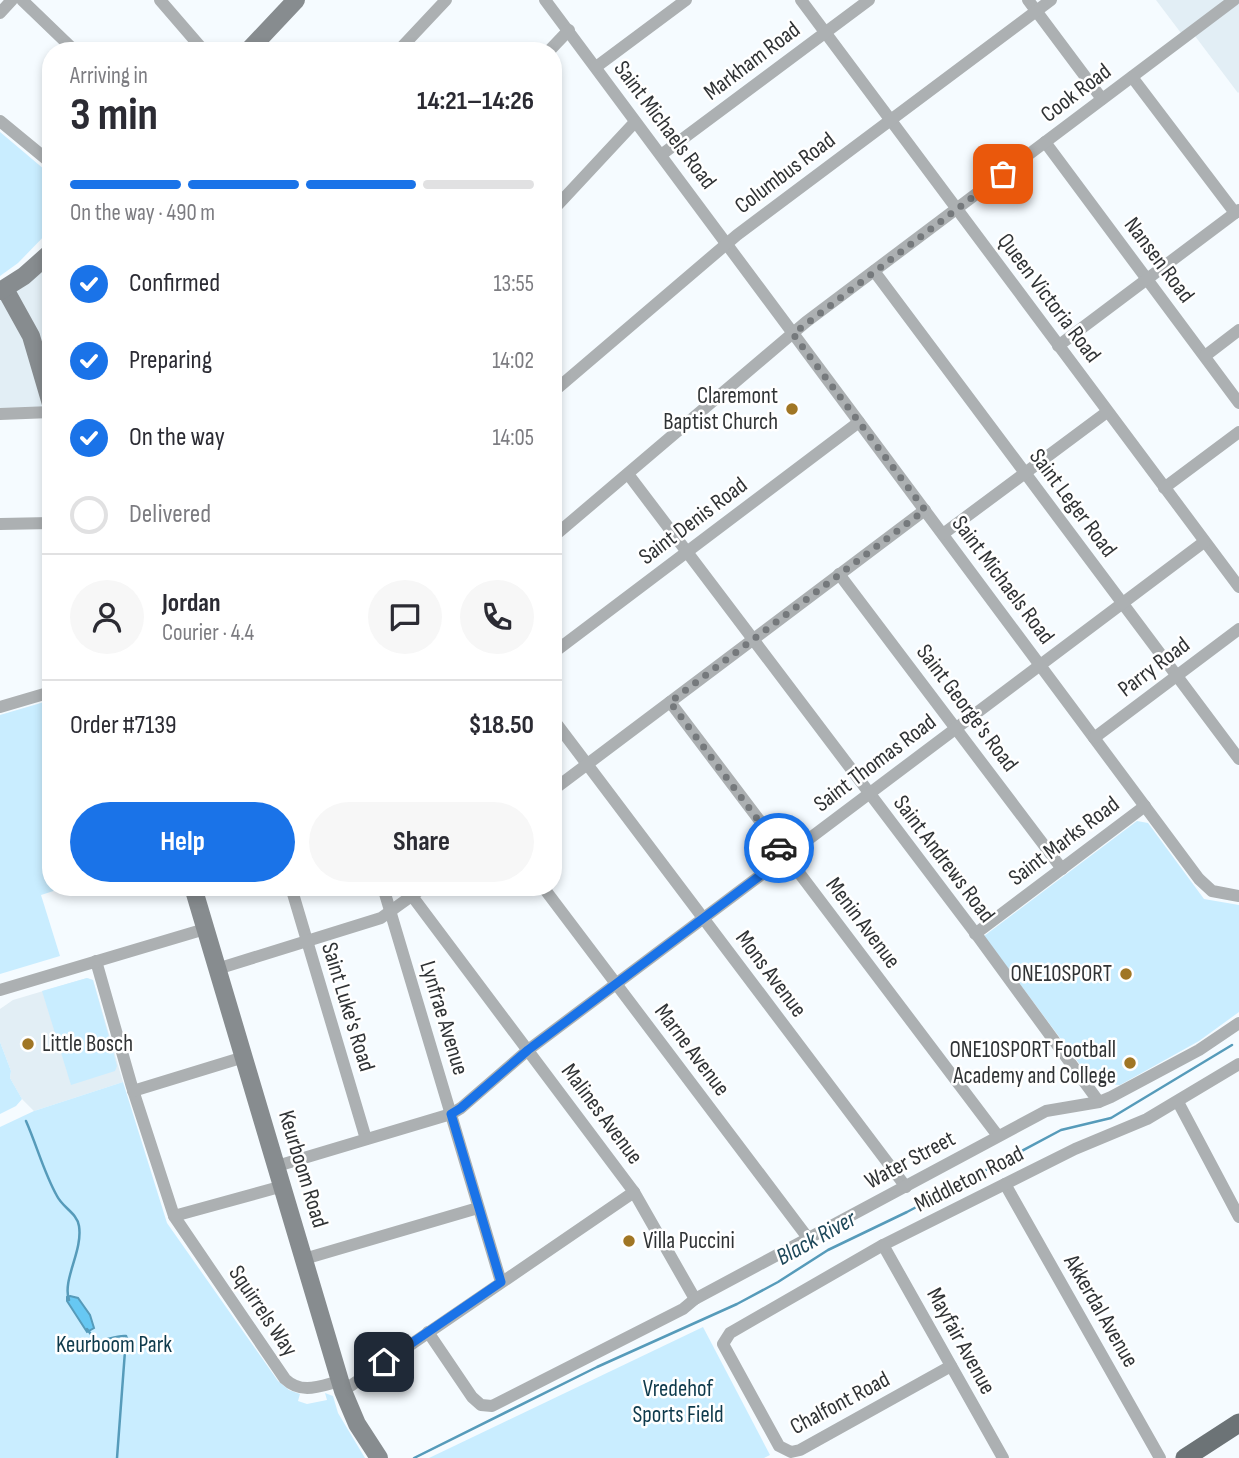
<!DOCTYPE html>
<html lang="en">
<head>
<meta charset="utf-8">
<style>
	:root { --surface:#fff; --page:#f7f7f7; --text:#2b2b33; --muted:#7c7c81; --line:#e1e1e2; --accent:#1a73e8 }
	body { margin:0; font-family:"Sofia Sans Condensed",sans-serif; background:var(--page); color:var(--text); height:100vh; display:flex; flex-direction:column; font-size:26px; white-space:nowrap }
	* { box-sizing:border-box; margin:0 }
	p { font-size:23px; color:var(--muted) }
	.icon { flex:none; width:38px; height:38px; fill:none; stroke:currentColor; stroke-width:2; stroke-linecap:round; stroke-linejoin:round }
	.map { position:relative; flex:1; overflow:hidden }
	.panel { position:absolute; left:42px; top:42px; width:520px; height:854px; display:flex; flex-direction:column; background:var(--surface); border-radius:28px; box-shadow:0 4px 10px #0003 }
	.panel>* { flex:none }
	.pin { position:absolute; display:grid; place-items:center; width:60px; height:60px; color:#fff; margin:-30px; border-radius:14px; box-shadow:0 4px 10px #0006 }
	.courier { position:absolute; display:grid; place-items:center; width:70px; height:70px; margin:-35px; border:5px solid #1a73e8; border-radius:50%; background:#fff; color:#222; box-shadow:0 2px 9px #0007 }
	.overview em { font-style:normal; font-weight:700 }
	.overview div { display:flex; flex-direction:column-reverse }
	.overview { display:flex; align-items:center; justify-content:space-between; height:119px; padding:0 28px }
	h1 { font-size:46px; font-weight:700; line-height:52px }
	.bar { display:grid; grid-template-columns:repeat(4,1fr); gap:10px 7px; align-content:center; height:84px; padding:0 28px }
	.bar i { height:9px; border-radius:5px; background:var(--line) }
	.bar .selected { background:var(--accent) }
	.bar p { grid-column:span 4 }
	.line { display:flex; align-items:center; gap:18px; padding:0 28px; border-top:2px solid var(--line) }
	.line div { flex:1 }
	.round { display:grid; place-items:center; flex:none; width:74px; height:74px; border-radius:37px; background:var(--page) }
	ol { padding:0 28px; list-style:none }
	li { display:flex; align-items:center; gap:21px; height:77px }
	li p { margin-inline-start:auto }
	li .icon { padding:7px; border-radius:50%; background:var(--accent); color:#fff; stroke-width:4 }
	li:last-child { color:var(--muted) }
	li i { width:38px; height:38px; border:4px solid var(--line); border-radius:50% }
	.action { display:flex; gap:14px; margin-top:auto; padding:14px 28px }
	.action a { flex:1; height:80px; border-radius:42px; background:var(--accent); color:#fff; font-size:28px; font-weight:700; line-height:80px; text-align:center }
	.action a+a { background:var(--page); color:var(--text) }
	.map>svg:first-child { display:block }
	.built { fill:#e2eef5 }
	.green { fill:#c9edff }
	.water { fill:#67c8f3; stroke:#569bba; stroke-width:2 }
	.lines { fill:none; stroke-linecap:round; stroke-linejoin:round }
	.stream { stroke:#569bba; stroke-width:2.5 }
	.minor { stroke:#acb0b2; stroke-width:12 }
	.secondary { stroke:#878c8f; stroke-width:18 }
	.primary { stroke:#6c7376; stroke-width:19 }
	.done { stroke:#75797c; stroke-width:7; stroke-dasharray:0 12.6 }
	.route { stroke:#1a73e8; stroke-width:9 }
	.poi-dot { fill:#a07625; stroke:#fff; stroke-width:2.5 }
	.labels { text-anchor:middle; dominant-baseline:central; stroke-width:5; stroke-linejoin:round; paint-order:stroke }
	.street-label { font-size:23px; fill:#303335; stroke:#fff }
	.poi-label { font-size:23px; fill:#303335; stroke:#fff; text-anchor:end }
	.park-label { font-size:23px; fill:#0e3a4c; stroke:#fff }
	.water-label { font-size:24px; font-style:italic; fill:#1e485a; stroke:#fff }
</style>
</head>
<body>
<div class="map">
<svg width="1239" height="1458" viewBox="0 0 1239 1458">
	<rect width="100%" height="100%" fill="#f5fbff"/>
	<g class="built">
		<polygon points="1156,0 1239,0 1239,92 1238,93 1192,32 1184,37"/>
		<polygon points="51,252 51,412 0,414 0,291"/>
		<polygon points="87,978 93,980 123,1082 34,1111 22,1099 10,1078 11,1071 0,1042 0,1009 13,1000"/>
	</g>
	<g class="green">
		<polygon points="0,132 51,175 51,229 18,263 0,276"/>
		<polygon points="51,700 51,887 66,887 41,895 60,956 0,974 0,715"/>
		<polygon points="1137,821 1148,823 1204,899 1239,905 1239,1012 1199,1041 1120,1085 1104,1084 1090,1078 984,936"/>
		<polygon points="87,978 93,980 117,1066 115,1071 71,1085 42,991"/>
		<polygon points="0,1042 11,1071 10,1078 22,1099 16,1106 0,1114"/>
		<polygon points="123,1082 167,1223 278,1381 289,1390 300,1394 298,1401 307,1404 327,1400 325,1393 333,1396 338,1413 365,1458 0,1458 0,1127 34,1111"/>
		<polygon points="703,1327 770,1455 764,1458 429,1458"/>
	</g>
	<polygon class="water" points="70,1296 78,1298 90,1315 94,1328 87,1332 67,1301 67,1297"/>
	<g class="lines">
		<g class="stream">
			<path d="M 26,1121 C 37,1146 44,1173 57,1196 C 63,1208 77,1213 79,1226 C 83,1251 62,1280 69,1300"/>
			<path d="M 87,1329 L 96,1341 C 107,1341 115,1335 126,1336 L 128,1342 L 125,1351 L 117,1458"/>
			<polyline points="414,1458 597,1367 737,1304 778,1282 828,1250 907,1212 1061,1130 1111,1118 1232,1045"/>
		</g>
		<g class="minor">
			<polyline points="22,0 75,51"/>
			<polyline points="160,0 204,51"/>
			<polyline points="545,0 1199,879 1212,891 1239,896"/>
			<polyline points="801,0 1239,587"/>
			<polyline points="1028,0 1102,99"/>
			<polyline points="0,13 12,0"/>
			<polyline points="398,51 446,0"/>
			<polyline points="549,51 569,30"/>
			<polyline points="596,67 686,0"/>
			<polyline points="1132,77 1235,213"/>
			<polyline points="0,121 51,163"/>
			<polyline points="1045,142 1239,403"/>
			<polyline points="661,155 869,0"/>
			<polyline points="553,210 635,122"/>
			<polyline points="874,271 1239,759"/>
			<polyline points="1058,346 1239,210"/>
			<polyline points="1205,356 1239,330"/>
			<polyline points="553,392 737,235 1051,0"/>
			<polyline points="0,414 51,412"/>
			<polyline points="628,474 979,938 1099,1102"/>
			<polyline points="1164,488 1239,432"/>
			<polyline points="0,524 51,523"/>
			<polyline points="943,534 1107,412"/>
			<polyline points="553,537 806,322 1234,0"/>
			<polyline points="839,574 1062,869"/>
			<polyline points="553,653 859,422"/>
			<polyline points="670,702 998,1136"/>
			<polyline points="0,707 51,692"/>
			<polyline points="553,719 906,1187"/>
			<polyline points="1094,738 1239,629"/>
			<polyline points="553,790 925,510"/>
			<polyline points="291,887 366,1139"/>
			<polyline points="383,887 501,1282"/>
			<polyline points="543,887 808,1238"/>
			<polyline points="412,896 634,1192 695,1299"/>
			<polyline points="975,934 1145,806"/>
			<path d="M 96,961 L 132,1087 L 174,1216 L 285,1379 C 302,1395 320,1386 340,1381"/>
			<polyline points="217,969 381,918 424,887"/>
			<polyline points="0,990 205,929"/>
			<polyline points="133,1091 244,1057"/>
			<polyline points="1178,1102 1239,1217"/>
			<polyline points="277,1166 451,1114 461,1108 528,1050 1204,542"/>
			<polyline points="1005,1184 1160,1458"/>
			<polyline points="174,1216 283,1186"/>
			<polyline points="883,1245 1003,1458"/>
			<polyline points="304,1259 478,1208"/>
			<polyline points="428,1332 472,1397 481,1405 492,1406 683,1309 695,1299 1046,1111 1099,1102 1111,1097 1199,1050 1239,1023"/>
			<polyline points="951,1366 800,1450 791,1452 779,1446 723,1344 730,1333 883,1245 1075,1149 1147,1119 1239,1064"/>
			<polyline points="343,1391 634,1192"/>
		</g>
		<g class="secondary">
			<polyline points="248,51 296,0"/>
			<polyline points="5,289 31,336 51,404"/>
			<polyline points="0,291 24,276 51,252"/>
			<polyline points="193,887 343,1391 357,1424 379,1458"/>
		</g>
		<polyline class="primary" points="1185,1458 1239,1423"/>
	</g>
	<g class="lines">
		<polyline class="done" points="779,848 670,702 925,510 793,334 1003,174"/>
		<polyline class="route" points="384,1362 501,1282 451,1114 461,1108 528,1050 786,856 779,848"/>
	</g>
	<g class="poi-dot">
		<circle cx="792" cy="409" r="7"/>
		<circle cx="1126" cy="974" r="7"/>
		<circle cx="28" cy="1044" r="7"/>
		<circle cx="1130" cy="1063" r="7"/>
		<circle cx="629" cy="1241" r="7"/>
	</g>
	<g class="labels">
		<g class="street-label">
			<text transform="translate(752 61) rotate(-37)">Markham Road</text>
			<text transform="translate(1076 93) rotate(-37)">Cook Road</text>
			<text transform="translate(665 125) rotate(53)">Saint Michaels Road</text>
			<text transform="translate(785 173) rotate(-37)">Columbus Road</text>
			<text transform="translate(1159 260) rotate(53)">Nansen Road</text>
			<text transform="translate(1049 298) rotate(53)">Queen Victoria Road</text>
			<text transform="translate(1073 503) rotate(53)">Saint Leger Road</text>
			<text transform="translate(693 521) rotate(-37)">Saint Denis Road</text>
			<text transform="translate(1003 580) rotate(53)">Saint Michaels Road</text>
			<text transform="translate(1154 667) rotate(-37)">Parry Road</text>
			<text transform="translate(967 708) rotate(53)">Saint George's Road</text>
			<text transform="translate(875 763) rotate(-37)">Saint Thomas Road</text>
			<text transform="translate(1064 841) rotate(-37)">Saint Marks Road</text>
			<text transform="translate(944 859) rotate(53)">Saint Andrews Road</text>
			<text transform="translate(863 923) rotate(53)">Menin Avenue</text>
			<text transform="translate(771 974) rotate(53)">Mons Avenue</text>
			<text transform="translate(348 1007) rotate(73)">Saint Luke's Road</text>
			<text transform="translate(444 1018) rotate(73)">Lynfrae Avenue</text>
			<text transform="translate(692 1050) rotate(53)">Marne Avenue</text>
			<text transform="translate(602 1114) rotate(53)">Malines Avenue</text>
			<text transform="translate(910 1160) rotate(-28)">Water Street</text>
			<text transform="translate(303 1169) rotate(73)">Keurboom Road</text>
			<text transform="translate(969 1179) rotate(-27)">Middleton Road</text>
			<text transform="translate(263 1311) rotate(56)">Squirrels Way</text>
			<text transform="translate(1101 1311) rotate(60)">Akkerdal Avenue</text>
			<text transform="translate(961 1341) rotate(61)">Mayfair Avenue</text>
			<text transform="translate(840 1403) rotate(-28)">Chalfont Road</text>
		</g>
		<g class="poi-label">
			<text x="778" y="396">Claremont<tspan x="778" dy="26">Baptist Church</tspan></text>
			<text x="1112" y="974">ONE10SPORT</text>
			<text x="42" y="1044" text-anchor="start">Little Bosch</text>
			<text x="1116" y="1050">ONE10SPORT Football<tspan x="1116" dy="26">Academy and College</tspan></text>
			<text x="643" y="1241" text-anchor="start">Villa Puccini</text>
		</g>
		<g class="park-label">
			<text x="114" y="1345">Keurboom Park</text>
			<text x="678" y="1389">Vredehof<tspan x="678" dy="26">Sports Field</tspan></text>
		</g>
		<g class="water-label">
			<text transform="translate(816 1238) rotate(-29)">Black River</text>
		</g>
	</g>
</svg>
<div class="pin" style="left:1003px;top:174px;background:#ea580c"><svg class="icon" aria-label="bag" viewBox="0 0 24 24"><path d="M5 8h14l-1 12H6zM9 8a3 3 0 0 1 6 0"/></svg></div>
<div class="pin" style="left:384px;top:1362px;background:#1f2937"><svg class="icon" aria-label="home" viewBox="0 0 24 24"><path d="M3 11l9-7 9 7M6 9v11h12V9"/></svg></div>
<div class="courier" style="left:779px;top:848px"><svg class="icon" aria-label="car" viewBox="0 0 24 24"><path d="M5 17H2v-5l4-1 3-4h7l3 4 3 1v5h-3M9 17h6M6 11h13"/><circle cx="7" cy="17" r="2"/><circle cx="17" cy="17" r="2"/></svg></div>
<section class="panel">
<div class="overview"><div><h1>3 min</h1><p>Arriving in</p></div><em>14:21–14:26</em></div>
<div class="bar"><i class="selected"></i><i class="selected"></i><i class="selected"></i><i></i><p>On the way · 490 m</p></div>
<ol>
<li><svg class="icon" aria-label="check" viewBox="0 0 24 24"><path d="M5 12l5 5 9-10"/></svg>Confirmed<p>13:55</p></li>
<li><svg class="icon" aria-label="check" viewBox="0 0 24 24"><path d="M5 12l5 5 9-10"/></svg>Preparing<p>14:02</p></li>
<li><svg class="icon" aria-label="check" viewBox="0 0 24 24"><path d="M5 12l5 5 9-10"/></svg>On the way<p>14:05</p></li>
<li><i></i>Delivered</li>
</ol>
<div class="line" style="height:126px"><a class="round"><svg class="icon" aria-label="person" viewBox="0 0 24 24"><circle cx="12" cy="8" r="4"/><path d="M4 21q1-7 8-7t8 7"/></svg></a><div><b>Jordan</b><p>Courier · 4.4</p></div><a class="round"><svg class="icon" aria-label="chat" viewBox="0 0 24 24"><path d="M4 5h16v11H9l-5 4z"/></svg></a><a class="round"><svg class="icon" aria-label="phone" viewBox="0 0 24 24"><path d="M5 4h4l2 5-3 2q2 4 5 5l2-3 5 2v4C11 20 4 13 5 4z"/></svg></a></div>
<div class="line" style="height:91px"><div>Order #7139</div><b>$18.50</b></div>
<div class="action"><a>Help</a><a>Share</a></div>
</section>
</div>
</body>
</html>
